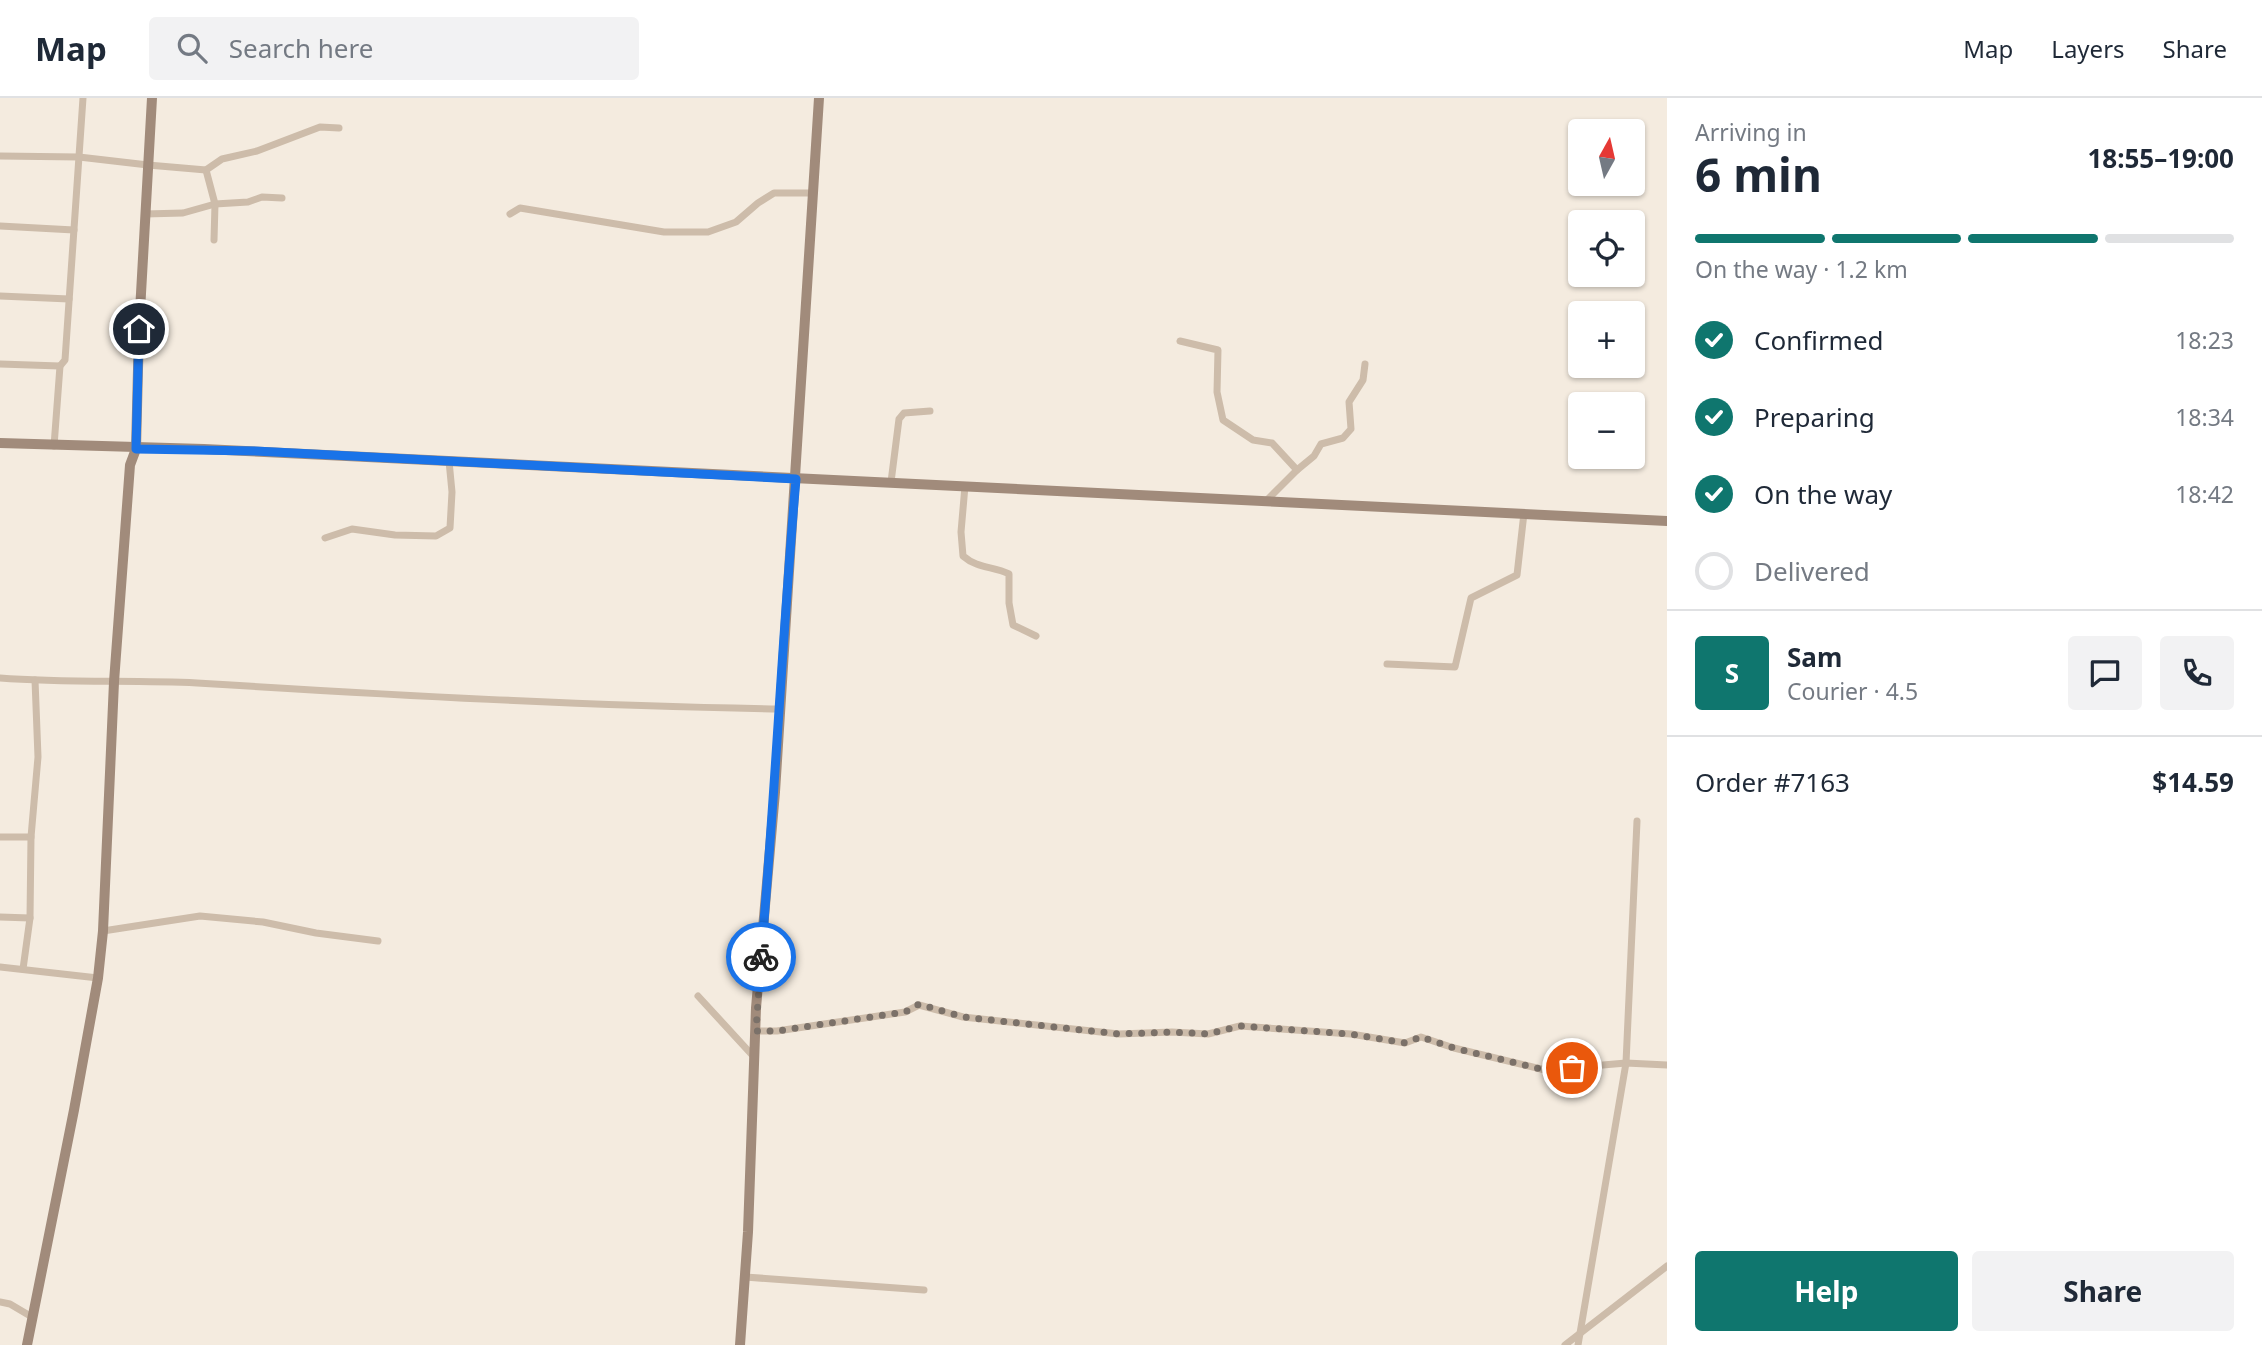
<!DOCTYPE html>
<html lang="en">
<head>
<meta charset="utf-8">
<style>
	:root { --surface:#fff; --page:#f2f2f3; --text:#1f2937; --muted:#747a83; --line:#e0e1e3; --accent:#0f766e }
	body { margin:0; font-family:"Noto Sans",sans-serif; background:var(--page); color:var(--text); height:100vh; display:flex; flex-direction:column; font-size:26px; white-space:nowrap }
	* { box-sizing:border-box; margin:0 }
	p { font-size:23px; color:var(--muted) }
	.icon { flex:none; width:38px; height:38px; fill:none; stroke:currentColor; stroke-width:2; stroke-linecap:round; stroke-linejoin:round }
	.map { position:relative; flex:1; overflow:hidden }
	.sheet { display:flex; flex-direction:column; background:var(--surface); width:595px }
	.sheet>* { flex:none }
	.needle { width:46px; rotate:8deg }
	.fabs { position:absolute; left:1568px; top:21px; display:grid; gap:14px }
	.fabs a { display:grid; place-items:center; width:77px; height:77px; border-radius:7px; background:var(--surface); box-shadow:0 2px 5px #0004; font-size:35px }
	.pin { position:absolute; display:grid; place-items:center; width:60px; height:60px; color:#fff; margin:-30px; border:4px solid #fff; border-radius:50%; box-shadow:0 2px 7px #0007 }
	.courier { position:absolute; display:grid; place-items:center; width:70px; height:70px; margin:-35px; border:5px solid #1a73e8; border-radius:50%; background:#fff; color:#222; box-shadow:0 2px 9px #0007 }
	.summary em { font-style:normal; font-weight:700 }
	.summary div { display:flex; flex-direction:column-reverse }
	.summary { display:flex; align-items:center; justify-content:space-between; height:119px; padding:0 28px }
	h1 { font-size:46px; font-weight:700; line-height:52px }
	.bar { display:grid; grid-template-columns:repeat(4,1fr); gap:10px 7px; align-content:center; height:84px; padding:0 28px }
	.bar i { height:9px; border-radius:5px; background:var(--line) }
	.bar .current { background:var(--accent) }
	.bar p { grid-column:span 4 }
	.line { display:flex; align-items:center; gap:18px; padding:0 28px; border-top:2px solid var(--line) }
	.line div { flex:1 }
	.round { display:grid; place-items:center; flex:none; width:74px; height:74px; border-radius:7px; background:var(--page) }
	ol { padding:0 28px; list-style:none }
	li { display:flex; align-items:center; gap:21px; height:77px }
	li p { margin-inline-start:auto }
	li .icon { padding:7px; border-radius:50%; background:var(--accent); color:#fff; stroke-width:4 }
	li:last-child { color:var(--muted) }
	li i { width:38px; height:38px; border:4px solid var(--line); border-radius:50% }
	.cta { display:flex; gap:14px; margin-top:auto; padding:14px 28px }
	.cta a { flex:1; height:80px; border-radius:7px; background:var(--accent); color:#fff; font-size:28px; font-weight:700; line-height:80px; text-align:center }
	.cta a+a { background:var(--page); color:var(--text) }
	header { display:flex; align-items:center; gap:42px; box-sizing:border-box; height:98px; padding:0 35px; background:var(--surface); border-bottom:2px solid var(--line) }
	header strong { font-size:33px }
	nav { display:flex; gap:38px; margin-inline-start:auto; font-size:24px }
	.search { width:490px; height:63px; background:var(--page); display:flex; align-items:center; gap:18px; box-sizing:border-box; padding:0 24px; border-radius:7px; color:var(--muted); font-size:26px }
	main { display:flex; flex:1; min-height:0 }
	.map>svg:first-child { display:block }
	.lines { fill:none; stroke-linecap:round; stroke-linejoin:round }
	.street { stroke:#cdbcaa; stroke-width:7 }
	.secondary { stroke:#a18b7b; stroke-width:10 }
	.done { stroke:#7b7169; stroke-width:7; stroke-dasharray:0 12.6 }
	.route { stroke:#1a73e8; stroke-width:9 }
</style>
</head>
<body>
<header>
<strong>Map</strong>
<div class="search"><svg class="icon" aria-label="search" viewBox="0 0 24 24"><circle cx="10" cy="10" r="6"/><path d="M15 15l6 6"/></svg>Search here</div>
<nav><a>Map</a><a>Layers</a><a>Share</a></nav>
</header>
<main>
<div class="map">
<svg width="1667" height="1247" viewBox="0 0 1667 1247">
	<rect width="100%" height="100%" fill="#f4ebdf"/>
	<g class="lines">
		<g class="street">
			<polyline points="0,58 79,59 148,67 206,72"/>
			<polyline points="145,116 183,115 215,106 248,104 262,99 282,100"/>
			<polyline points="510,116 520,110 664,134 708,134 736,124 758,105 774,95 813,95"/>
			<polyline points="0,128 74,132"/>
			<polyline points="214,142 215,106 206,72 222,61 257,53 320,29 339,30"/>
			<polyline points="0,198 69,201"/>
			<polyline points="1180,243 1218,252 1217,294 1223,322 1253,342 1272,345 1297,372 1266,403"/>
			<polyline points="0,266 60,268"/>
			<polyline points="54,348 60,268 65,262 83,0"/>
			<polyline points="1297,372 1314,358 1321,346 1343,340 1351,331 1349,304 1363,282 1365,266"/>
			<polyline points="891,384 899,321 904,315 930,313"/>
			<path d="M 965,388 L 961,434 L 963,458 C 978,471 993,468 1009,476 L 1009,505 L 1013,527 L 1036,538"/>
			<polyline points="325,440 352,431 395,437 436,438 450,430 452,394 449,363"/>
			<polyline points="1387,566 1455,569 1471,500 1517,477 1524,415"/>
			<path d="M 0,580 C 65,585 131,582 197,585 C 391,597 586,608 781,611"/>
			<polyline points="0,739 31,739"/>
			<polyline points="0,819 30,820"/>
			<polyline points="103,833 200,818 263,824 316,835 378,843"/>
			<polyline points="0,869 98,880"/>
			<polyline points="23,871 30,820 31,739 38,659 35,582"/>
			<polyline points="698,898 754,959"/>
			<polyline points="756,933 777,933 905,914 919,907 963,919 1119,936 1172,934 1208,936 1240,928 1351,936 1405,945 1421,939 1454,950 1545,972 1626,965 1667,967"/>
			<polyline points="745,1179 924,1192"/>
			<polyline points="0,1204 10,1206 32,1219"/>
			<polyline points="1565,1247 1667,1168"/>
			<polyline points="1578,1247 1626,965 1637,723"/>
		</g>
		<g class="secondary">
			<polyline points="0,345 204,351 1667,423"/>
			<polyline points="27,1247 74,1012 98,880 103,833 114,584 130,367 136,351 139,231 152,0"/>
			<polyline points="740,1247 748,1134 756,910 775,694 819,0"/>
		</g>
	</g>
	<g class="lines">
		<polyline class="done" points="761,859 756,933 777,933 905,914 919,906 963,919 1119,936 1172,934 1208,936 1240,928 1350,936 1405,945 1421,939 1454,950 1545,972 1572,970"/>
		<path class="route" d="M 139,231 L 136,351 L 255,353 L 796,381 C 782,540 775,700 761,859"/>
	</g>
</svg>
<div class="fabs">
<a><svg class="needle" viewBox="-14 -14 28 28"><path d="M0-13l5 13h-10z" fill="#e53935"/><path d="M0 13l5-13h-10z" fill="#747a83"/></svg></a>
<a><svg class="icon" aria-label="locate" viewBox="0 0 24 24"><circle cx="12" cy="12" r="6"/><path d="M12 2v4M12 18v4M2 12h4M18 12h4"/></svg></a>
<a>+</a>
<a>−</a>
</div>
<div class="pin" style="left:1572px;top:970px;background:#ea580c"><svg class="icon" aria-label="bag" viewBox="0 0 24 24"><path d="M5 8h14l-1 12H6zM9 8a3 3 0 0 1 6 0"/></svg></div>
<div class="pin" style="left:139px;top:231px;background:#1f2937"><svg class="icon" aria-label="home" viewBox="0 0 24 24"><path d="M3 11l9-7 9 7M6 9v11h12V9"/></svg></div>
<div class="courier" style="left:761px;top:859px"><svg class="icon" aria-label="bike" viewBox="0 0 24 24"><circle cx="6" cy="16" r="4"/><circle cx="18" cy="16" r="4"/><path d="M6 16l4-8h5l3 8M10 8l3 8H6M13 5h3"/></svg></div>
</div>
<section class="sheet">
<div class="summary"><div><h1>6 min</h1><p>Arriving in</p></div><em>18:55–19:00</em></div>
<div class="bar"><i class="current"></i><i class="current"></i><i class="current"></i><i></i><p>On the way · 1.2 km</p></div>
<ol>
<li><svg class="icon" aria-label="check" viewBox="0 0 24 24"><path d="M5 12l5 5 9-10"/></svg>Confirmed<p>18:23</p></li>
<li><svg class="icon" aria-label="check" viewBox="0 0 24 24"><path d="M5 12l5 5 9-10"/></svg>Preparing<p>18:34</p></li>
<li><svg class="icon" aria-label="check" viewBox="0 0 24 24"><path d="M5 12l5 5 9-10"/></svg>On the way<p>18:42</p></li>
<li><i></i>Delivered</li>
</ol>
<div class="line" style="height:126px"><b class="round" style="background:var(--accent);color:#fff">S</b><div><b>Sam</b><p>Courier · 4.5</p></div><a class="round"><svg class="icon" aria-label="chat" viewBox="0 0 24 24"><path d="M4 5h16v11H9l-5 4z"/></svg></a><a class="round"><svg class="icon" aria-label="phone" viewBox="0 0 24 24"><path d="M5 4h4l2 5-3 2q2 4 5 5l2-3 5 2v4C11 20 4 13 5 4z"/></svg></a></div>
<div class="line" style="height:91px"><div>Order #7163</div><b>$14.59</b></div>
<div class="cta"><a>Help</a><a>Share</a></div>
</section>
</main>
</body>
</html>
